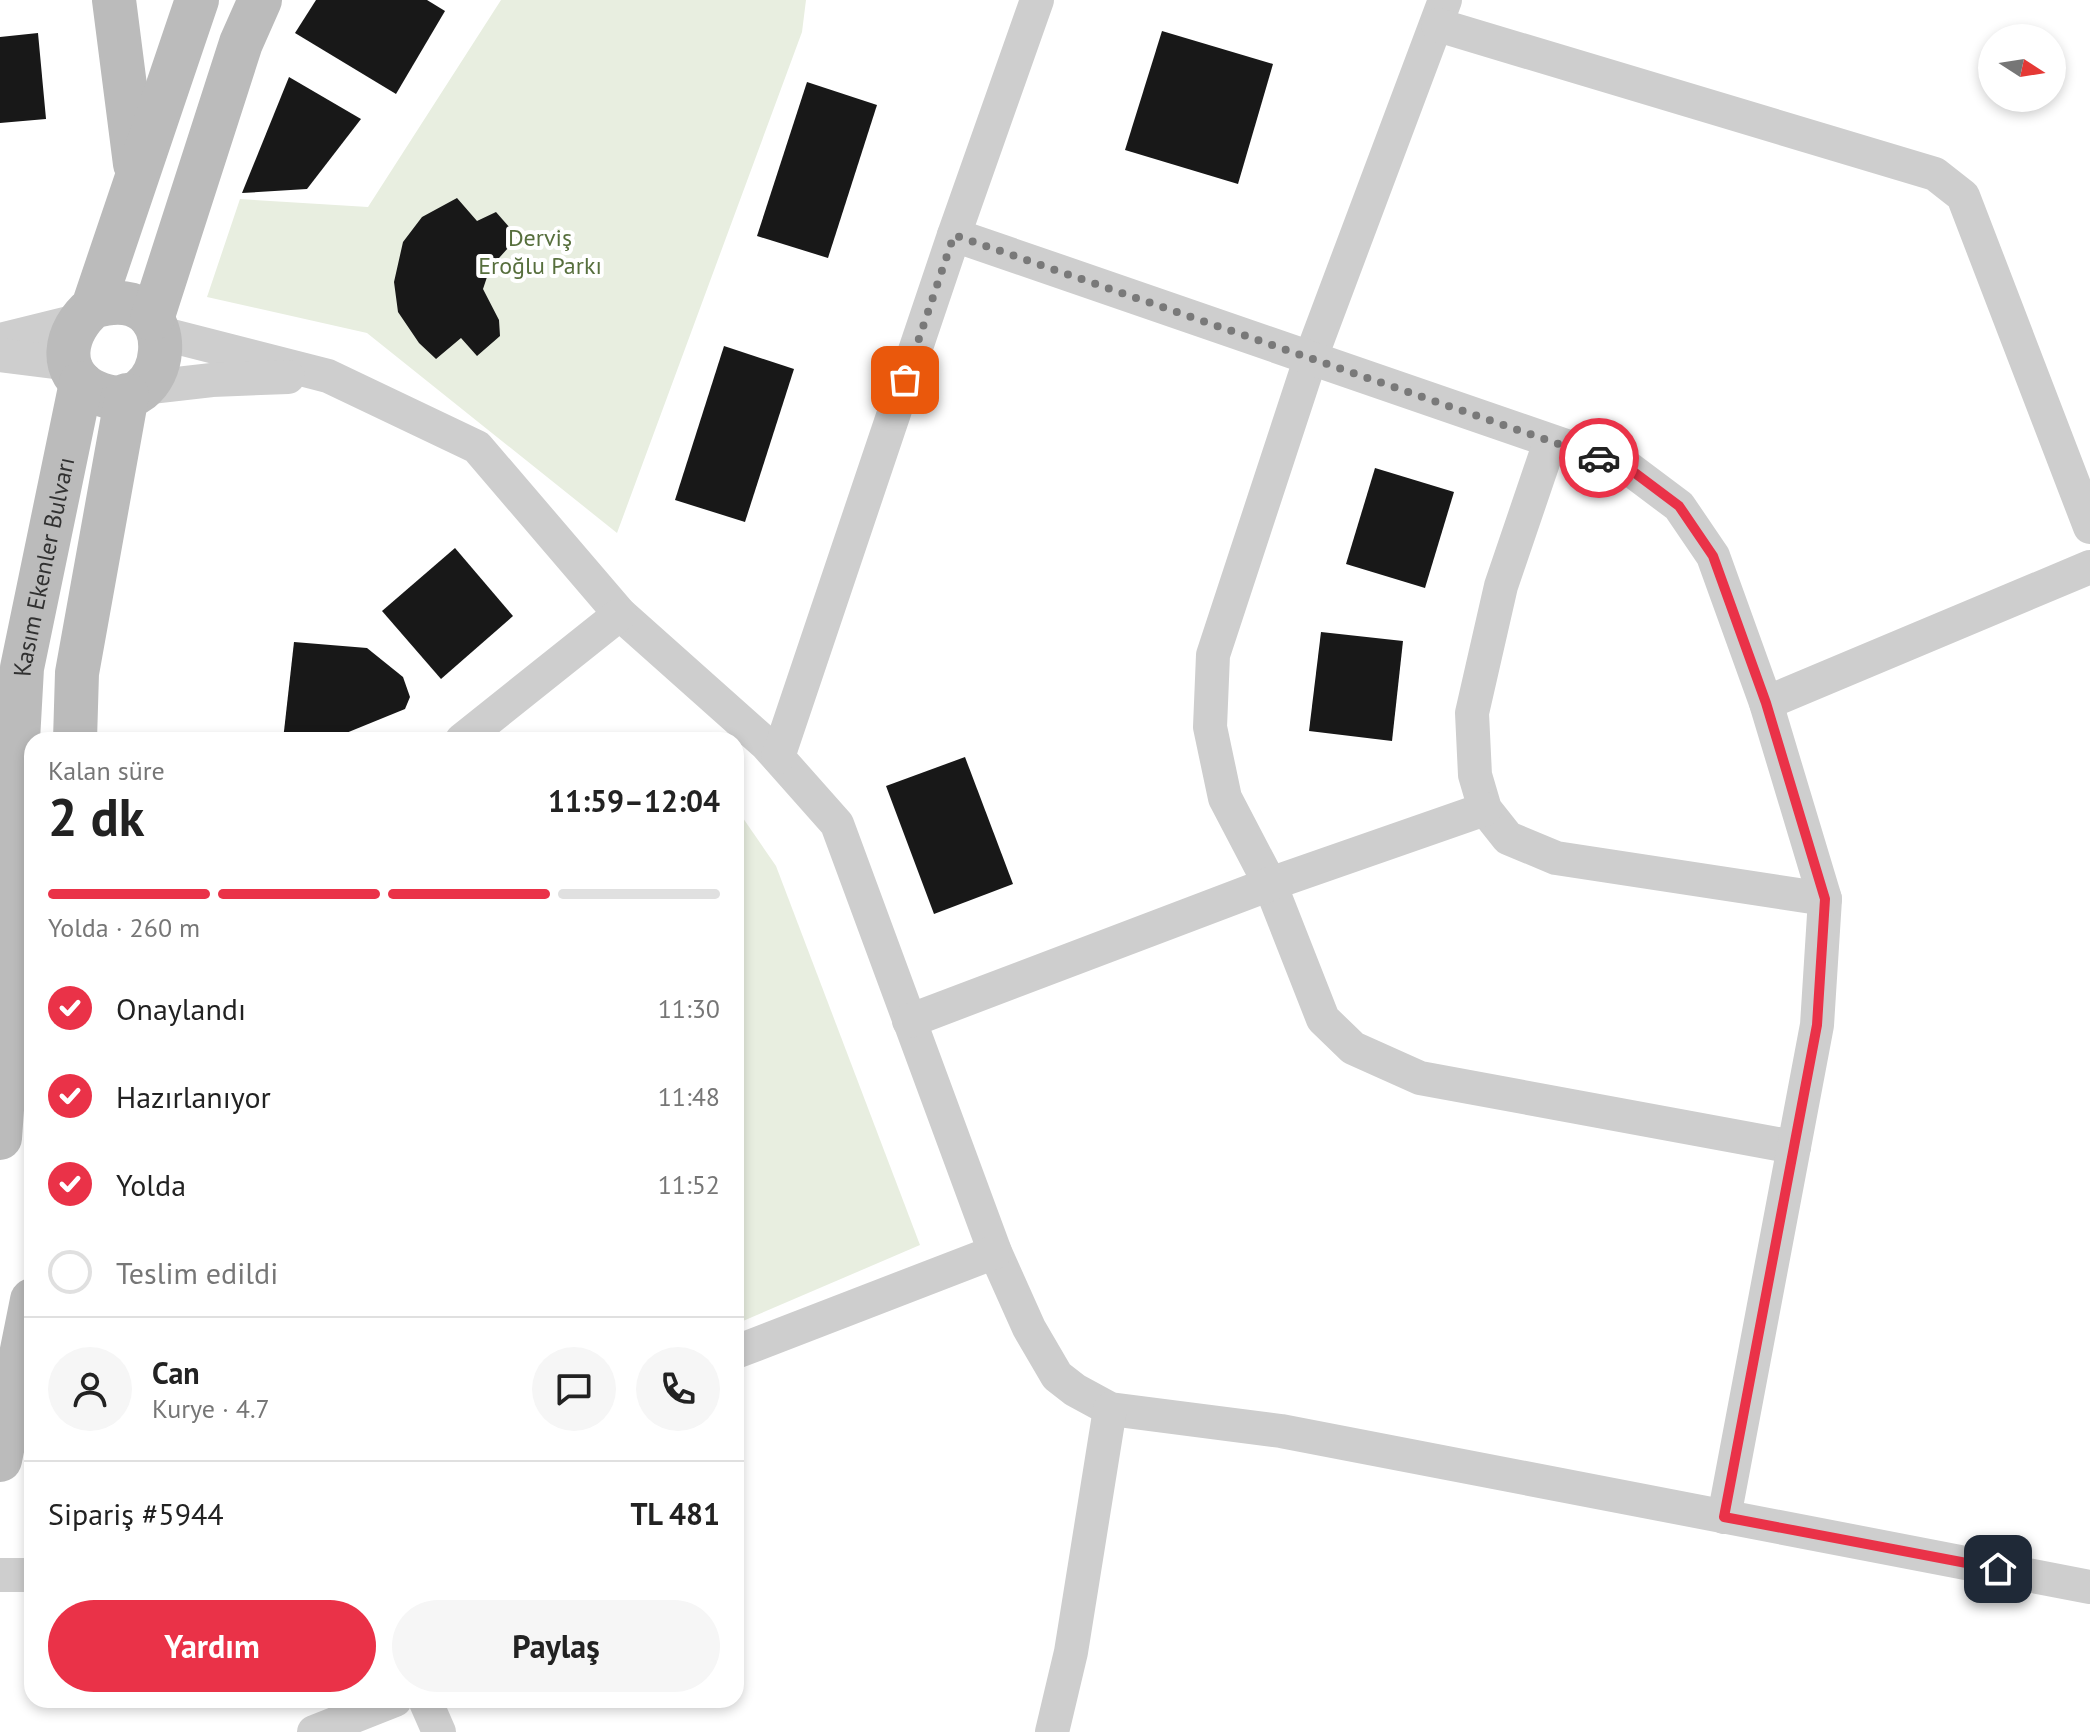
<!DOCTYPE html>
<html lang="tr">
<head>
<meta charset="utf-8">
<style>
	:root { --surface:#fff; --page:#f6f6f6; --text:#222; --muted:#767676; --line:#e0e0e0; --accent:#ea3248 }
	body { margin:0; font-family:"PT Sans",sans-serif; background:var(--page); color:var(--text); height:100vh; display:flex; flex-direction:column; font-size:30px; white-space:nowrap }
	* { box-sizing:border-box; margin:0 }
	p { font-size:26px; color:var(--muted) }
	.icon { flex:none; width:44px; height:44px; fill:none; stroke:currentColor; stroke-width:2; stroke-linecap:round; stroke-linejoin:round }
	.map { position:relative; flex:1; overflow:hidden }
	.panel { position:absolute; left:24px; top:732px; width:720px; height:976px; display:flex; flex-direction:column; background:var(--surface); border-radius:24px; box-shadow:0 4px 12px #0003 }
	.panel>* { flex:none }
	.needle { width:52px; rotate:102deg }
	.tools { position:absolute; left:1978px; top:24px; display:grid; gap:16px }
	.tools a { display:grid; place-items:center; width:88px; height:88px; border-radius:50%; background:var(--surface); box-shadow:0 4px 12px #0003; font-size:40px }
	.pin { position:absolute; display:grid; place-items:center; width:68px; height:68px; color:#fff; margin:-34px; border-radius:16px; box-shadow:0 4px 12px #0006 }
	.courier { position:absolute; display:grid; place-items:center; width:80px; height:80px; margin:-40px; border:6px solid #ea3248; border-radius:50%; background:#fff; color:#222; box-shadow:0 2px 10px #0007 }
	.head em { font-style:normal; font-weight:800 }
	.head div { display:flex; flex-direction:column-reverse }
	.head { display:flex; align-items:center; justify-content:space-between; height:136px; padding:0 24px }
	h1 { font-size:52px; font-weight:800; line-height:60px }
	.bar { display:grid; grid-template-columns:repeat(4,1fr); gap:12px 8px; align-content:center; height:96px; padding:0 24px }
	.bar i { height:10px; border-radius:6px; background:var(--line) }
	.bar .selected { background:var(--accent) }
	.bar p { grid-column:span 4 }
	.line { display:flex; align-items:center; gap:20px; padding:0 24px; border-top:2px solid var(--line) }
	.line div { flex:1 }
	.round { display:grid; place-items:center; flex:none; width:84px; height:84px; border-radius:42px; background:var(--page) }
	ol { padding:0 24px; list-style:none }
	li { display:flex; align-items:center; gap:24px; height:88px }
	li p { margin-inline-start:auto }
	li .icon { padding:8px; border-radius:50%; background:var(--accent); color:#fff; stroke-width:4 }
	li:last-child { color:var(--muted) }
	li i { width:44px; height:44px; border:4px solid var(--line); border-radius:50% }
	.cta { display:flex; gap:16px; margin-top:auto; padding:16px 24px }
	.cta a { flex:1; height:92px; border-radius:48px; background:var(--accent); color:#fff; font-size:32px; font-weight:800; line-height:92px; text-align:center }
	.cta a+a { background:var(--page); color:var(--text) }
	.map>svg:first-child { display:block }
	.green { fill:#e8eee0 }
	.building { fill:#181818 }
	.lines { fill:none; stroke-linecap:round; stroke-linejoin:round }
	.street { stroke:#cecece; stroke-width:34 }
	.secondary { stroke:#bbb; stroke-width:44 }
	.done { stroke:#797979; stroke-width:8; stroke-dasharray:0 14.4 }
	.route { stroke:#ea3248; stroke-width:10 }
	.labels { text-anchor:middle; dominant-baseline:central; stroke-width:8; stroke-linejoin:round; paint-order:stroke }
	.park-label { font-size:24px; fill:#576f3d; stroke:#fff }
	.street-label { font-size:24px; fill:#313131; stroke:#fff }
</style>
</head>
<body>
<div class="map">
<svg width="2090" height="1732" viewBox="0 0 2090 1732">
	<rect width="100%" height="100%" fill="#fff"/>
	<g class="green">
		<polygon points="501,0 806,0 802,32 617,533 367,333 207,297 240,199 368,207"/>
		<polygon points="736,808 776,866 920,1245 736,1324"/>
	</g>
	<g class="building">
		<polygon points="316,0 427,0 445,11 396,94 295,33"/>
		<polygon points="1162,31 1273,64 1238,184 1125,150"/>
		<polygon points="38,33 46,119 0,123 0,37"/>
		<polygon points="289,77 361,119 307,189 242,193"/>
		<polygon points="807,82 877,105 828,258 757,236"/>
		<polygon points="457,198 477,221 496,212 518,237 490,268 483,289 499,320 500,336 477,356 461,338 436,359 419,343 398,312 394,282 403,242 422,217"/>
		<polygon points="724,346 794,369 745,522 675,500"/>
		<polygon points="1375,468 1454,492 1425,588 1346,564"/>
		<polygon points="455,548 513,616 441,679 382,611"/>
		<polygon points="1321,632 1403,641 1392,741 1309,731"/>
		<polygon points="294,642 367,648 403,677 410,697 405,709 329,740 283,740"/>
		<polygon points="965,757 1013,884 934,914 886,786"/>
	</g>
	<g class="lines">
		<g class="street">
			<polyline points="1445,0 1311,357 1213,655 1210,727 1225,798 1270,884 1323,1019 1353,1048 1420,1078 1794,1147"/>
			<polyline points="1438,25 1935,174 1963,196 2090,527"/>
			<polyline points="954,235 1627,467 1679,506 1713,556 1766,703 1825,899 1817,1025 1724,1517"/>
			<polyline points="160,333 328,376 477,447 620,614 766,744 837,824 995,1252 1029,1328 1057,1376 1075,1390 1110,1409 1281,1431 2090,1587"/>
			<polyline points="0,340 77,321"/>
			<polyline points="0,355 70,364"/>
			<polyline points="142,388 212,380 288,377"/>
			<polyline points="1550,442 1501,586 1472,713 1475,775 1485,809 1508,838 1556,858 1825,899"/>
			<polyline points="1766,703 2090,567"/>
			<polyline points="462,740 620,614"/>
			<polyline points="778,757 954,235 1037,0"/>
			<polyline points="909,1021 1270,884 1485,809"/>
			<polyline points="736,1352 995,1252"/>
			<polyline points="0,1575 32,1575"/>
			<polyline points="425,1700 439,1732"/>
			<polyline points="314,1732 395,1700"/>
			<polyline points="1052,1732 1071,1652 1110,1409"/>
		</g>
		<g class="secondary">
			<polyline points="114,0 135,164"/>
			<path d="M 93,307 C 192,276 172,428 95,392 C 55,373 65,330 93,307 L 197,0"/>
			<polyline points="152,319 241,43 260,0"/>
			<polyline points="75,740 77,673 127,395"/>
			<path id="s1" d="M 0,1138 L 12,967 L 16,776 L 22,668 L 81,383"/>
			<polyline points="0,1460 32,1300"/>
		</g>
	</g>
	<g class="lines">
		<polyline class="done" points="905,380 954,235 1599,458"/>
		<polyline class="route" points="1599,458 1627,467 1679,506 1713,556 1766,703 1825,899 1817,1025 1724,1517 1998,1569"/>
	</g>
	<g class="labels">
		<g class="park-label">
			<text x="540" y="237">Derviş<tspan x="540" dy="28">Eroğlu Parkı</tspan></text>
		</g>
		<g class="street-label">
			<text stroke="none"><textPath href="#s1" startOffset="574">Kasım Ekenler Bulvarı</textPath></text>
		</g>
	</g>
</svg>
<div class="tools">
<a><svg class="needle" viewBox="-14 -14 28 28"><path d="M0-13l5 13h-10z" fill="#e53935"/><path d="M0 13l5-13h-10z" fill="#767676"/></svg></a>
</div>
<div class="pin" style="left:905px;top:380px;background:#ea580c"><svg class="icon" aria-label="bag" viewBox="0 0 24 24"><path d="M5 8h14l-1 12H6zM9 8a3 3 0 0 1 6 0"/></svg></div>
<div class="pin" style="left:1998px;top:1569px;background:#1f2937"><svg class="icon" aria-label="home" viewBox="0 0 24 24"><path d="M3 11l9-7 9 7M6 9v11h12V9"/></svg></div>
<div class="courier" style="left:1599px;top:458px"><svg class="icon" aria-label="car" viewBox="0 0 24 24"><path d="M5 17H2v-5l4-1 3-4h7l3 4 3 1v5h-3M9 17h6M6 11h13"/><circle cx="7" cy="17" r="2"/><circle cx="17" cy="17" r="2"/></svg></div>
<section class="panel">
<div class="head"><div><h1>2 dk</h1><p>Kalan süre</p></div><em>11:59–12:04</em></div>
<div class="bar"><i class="selected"></i><i class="selected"></i><i class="selected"></i><i></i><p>Yolda · 260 m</p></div>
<ol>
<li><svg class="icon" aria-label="check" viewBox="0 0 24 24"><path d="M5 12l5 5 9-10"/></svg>Onaylandı<p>11:30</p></li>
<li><svg class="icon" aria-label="check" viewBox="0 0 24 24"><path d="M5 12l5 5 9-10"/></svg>Hazırlanıyor<p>11:48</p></li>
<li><svg class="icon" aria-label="check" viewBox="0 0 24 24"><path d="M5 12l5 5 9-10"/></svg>Yolda<p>11:52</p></li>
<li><i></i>Teslim edildi</li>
</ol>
<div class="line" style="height:144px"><a class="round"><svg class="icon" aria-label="person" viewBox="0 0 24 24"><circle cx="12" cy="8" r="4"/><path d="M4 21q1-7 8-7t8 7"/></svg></a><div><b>Can</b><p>Kurye · 4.7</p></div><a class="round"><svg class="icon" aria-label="chat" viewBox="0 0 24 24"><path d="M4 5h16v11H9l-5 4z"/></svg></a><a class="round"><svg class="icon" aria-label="phone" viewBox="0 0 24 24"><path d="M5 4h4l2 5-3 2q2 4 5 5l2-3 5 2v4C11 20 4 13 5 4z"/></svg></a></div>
<div class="line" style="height:104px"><div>Sipariş #5944</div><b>TL 481</b></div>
<div class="cta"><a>Yardım</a><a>Paylaş</a></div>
</section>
</div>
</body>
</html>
